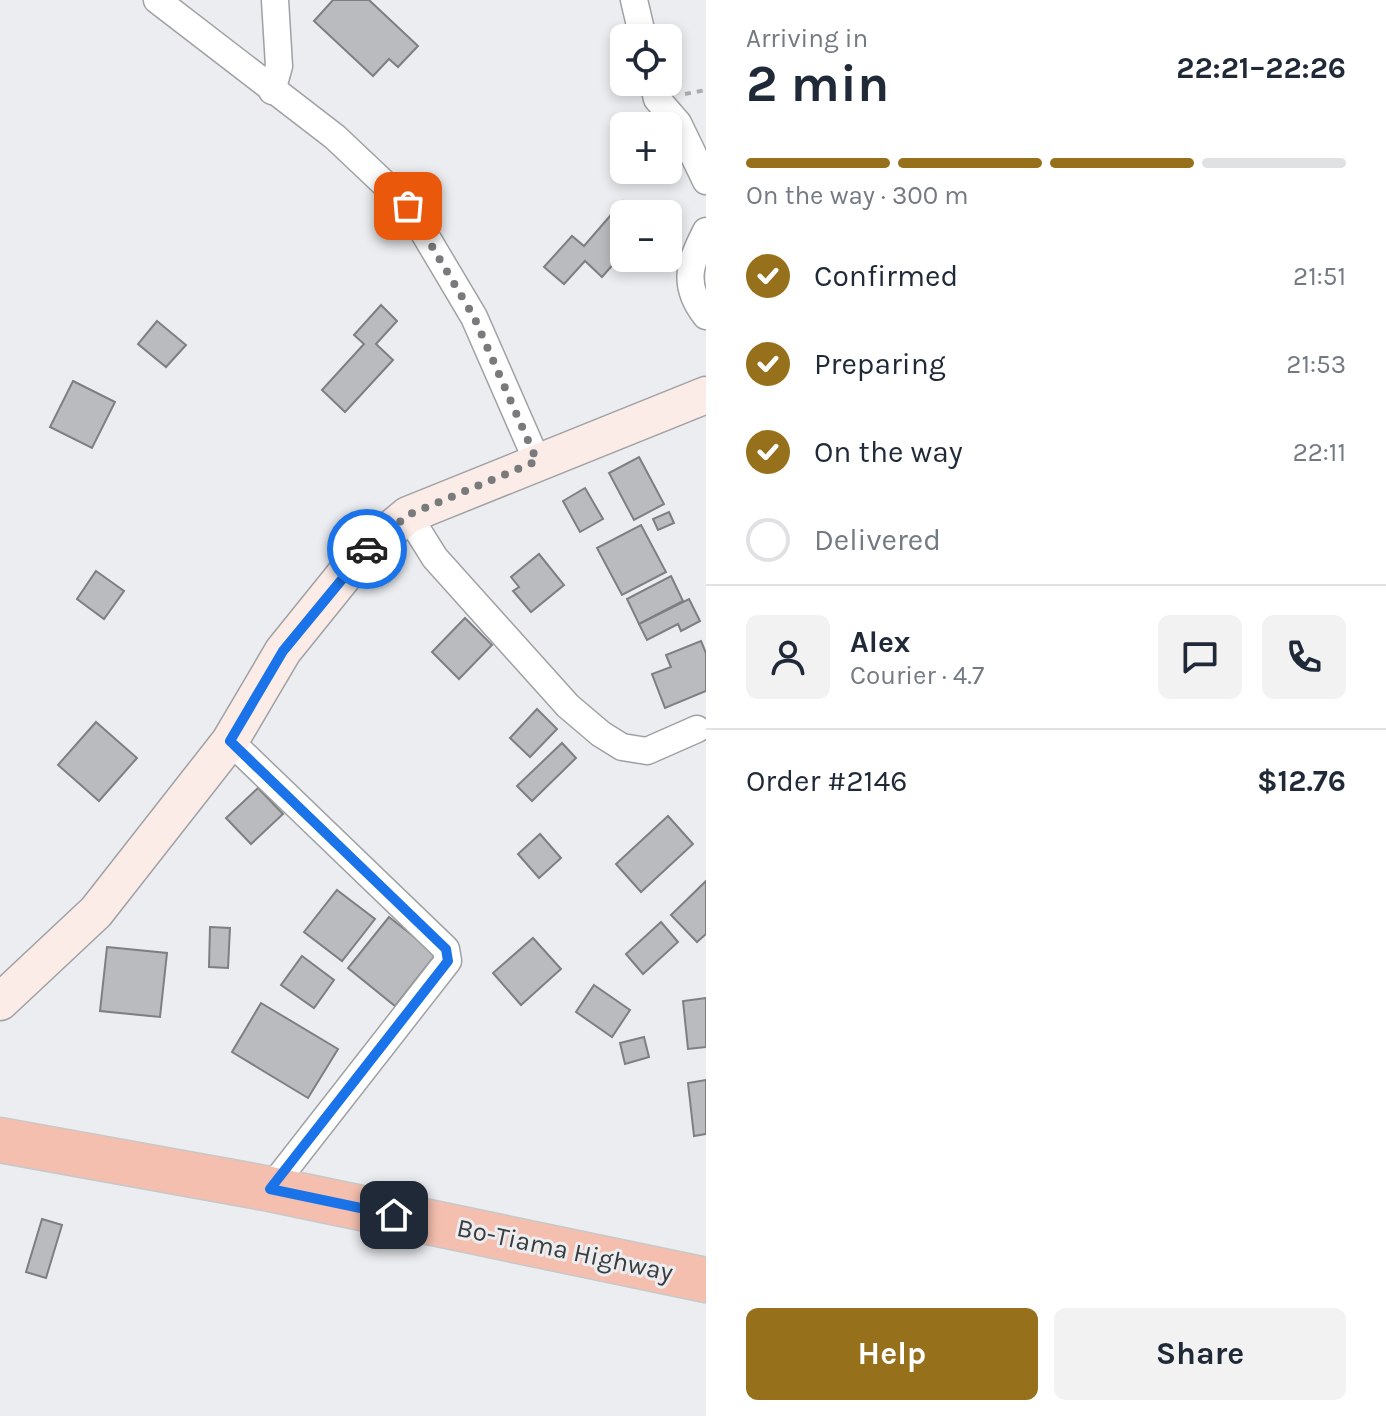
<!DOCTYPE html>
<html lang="en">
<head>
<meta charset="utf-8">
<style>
	:root { --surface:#fff; --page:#f2f2f3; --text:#1f2937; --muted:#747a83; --line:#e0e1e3; --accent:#97701b }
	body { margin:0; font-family:Karla,sans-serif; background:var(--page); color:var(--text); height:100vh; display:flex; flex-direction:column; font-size:30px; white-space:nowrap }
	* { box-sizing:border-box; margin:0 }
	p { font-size:26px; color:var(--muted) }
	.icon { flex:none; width:44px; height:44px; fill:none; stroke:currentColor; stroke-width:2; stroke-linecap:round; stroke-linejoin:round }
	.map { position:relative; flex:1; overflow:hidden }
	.side { display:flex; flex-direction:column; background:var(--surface); width:680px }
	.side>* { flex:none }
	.tools { position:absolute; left:610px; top:24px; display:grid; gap:16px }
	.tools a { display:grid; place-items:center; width:72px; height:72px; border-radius:12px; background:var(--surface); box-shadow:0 4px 12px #0003; font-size:40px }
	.pin { position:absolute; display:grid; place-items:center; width:68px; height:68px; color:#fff; margin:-34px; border-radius:16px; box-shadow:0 4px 12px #0006 }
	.courier { position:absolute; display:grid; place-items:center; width:80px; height:80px; margin:-40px; border:6px solid #1a73e8; border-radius:50%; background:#fff; color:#222; box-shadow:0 2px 10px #0007 }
	.headline em { font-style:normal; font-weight:700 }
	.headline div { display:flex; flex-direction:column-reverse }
	.headline { display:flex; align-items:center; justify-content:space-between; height:136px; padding:0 40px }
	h1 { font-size:52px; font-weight:700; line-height:60px }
	.bar { display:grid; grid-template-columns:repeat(4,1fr); gap:12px 8px; align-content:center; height:96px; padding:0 40px }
	.bar i { height:10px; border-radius:6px; background:var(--line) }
	.bar .active { background:var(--accent) }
	.bar p { grid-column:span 4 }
	.line { display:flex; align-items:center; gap:20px; padding:0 40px; border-top:2px solid var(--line) }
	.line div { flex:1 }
	.round { display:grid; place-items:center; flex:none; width:84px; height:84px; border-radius:12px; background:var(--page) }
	ol { padding:0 40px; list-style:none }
	li { display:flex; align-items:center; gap:24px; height:88px }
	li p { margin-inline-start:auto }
	li .icon { padding:8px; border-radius:50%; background:var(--accent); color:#fff; stroke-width:4 }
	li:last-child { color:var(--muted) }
	li i { width:44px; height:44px; border:4px solid var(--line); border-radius:50% }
	.button { display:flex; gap:16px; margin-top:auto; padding:16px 40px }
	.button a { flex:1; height:92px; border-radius:12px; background:var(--accent); color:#fff; font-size:32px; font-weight:700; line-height:92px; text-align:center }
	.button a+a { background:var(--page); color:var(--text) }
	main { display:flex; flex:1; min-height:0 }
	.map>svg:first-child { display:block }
	.building { fill:#b9bbbe; stroke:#7d7f81; stroke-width:2 }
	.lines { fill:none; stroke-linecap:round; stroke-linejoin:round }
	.street-casing { stroke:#9fa1a4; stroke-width:29 }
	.secondary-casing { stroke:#9fa1a4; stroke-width:39 }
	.highway-casing { stroke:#c8c8c9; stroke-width:47 }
	.path { stroke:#aaacae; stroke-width:4; stroke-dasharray:6 6; stroke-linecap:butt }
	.street { stroke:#fff; stroke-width:26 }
	.secondary { stroke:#fcece7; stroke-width:36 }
	.highway { stroke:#f4bfae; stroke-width:44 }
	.done { stroke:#797a7c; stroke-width:8; stroke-dasharray:0 14.4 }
	.route { stroke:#1a73e8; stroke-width:10 }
	.labels { text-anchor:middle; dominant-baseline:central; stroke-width:6; stroke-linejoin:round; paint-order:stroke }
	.street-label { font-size:26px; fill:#3b3c3d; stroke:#ebedf0 }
</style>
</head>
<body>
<main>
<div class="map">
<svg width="706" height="1416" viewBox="0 0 706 1416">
	<rect width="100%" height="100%" fill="#ebedf0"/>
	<g class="building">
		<polygon points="333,0 369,0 418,46 398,67 389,59 373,76 314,21"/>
		<polygon points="623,201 638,214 624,214 624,252 602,277 585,261 564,284 544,267 572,236 584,246"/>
		<polygon points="381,305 397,321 376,344 393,360 345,412 322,390 364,344 354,335"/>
		<polygon points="157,321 186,345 166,367 138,344"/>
		<polygon points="73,381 115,402 92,448 50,427"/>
		<polygon points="639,457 664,504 634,520 609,473"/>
		<polygon points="585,488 603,519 580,532 563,501"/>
		<polygon points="669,512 674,523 658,530 653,519"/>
		<polygon points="641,525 666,572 622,595 597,548"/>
		<polygon points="539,554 564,585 531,612 513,591 519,587 511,577"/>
		<polygon points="96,571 124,591 104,619 77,599"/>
		<polygon points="671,576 683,601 639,624 627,599"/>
		<polygon points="689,599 700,621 681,631 678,624 647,640 639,624"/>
		<polygon points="465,618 492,645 459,679 432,652"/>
		<polygon points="701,641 706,653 706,691 665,708 652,674 671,667 666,655"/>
		<polygon points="537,709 557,729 530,757 510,738"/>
		<polygon points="96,722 137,758 99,801 58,765"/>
		<polygon points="562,743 576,758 532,801 517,786"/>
		<polygon points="258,788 283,814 251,844 226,818"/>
		<polygon points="668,816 693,844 641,892 616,864"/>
		<polygon points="540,834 561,858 539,878 518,854"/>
		<polygon points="706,881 706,934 697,942 671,915"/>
		<polygon points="337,890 375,919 342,961 304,932"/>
		<polygon points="389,917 436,954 395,1006 348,968"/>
		<polygon points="661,922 678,942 643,974 626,954"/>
		<polygon points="210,927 230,928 228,968 209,967"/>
		<polygon points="533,938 561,969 521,1005 493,973"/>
		<polygon points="107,947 167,953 160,1017 100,1011"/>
		<polygon points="302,956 334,980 314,1008 281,985"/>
		<polygon points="594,985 630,1010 612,1037 576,1012"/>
		<polygon points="706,998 706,1047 688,1049 683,1001"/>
		<polygon points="261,1003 338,1049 308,1098 232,1052"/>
		<polygon points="644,1037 649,1057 625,1064 620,1043"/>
		<polygon points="706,1080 706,1134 694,1136 688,1083"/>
		<polygon points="42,1219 62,1225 46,1278 26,1272"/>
	</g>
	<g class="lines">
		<defs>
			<g id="street">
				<polyline points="157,0 335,137 408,206 474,317 537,461"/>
				<polyline points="634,0 643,38"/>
				<polyline points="653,82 657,99 678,123 706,181"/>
				<polyline points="272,91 279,66 275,0"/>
				<path d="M 706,231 C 690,263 681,284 706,316"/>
				<polyline points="408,515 435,558 568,706 601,734 622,747 647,751 697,729"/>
				<polyline points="230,741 446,949 448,961 270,1189"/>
			</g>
			<polyline id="secondary" points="0,1002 96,912 230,741 283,651 362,553 408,515 706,395"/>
			<polyline id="highway" points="0,1140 270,1189 706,1280"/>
		</defs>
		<use href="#street" class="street-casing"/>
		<use href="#secondary" class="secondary-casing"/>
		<use href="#highway" class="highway-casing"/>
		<polyline class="path" points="685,94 706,90"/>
		<use href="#street" class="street"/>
		<use href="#secondary" class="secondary"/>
		<use href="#highway" class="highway"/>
	</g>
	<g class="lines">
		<polyline class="done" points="367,549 408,515 537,461 474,317 408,206"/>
		<polyline class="route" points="367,549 283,651 230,741 446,949 448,961 270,1189 394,1215"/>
	</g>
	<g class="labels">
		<g class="street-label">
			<text transform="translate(565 1250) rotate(12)">Bo-Tiama Highway</text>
		</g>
	</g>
</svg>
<div class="tools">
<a><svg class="icon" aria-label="locate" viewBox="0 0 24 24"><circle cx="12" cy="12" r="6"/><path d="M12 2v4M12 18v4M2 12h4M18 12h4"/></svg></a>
<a>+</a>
<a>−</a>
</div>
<div class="pin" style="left:408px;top:206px;background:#ea580c"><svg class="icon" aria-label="bag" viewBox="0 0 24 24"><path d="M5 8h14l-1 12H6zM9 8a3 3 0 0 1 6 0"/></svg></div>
<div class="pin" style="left:394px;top:1215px;background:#1f2937"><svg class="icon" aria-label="home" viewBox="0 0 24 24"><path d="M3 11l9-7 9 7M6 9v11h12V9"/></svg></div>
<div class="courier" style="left:367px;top:549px"><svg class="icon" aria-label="car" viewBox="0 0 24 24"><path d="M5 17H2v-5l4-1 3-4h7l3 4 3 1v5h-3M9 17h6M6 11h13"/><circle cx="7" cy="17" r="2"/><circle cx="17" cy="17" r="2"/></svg></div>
</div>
<section class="side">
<div class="headline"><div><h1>2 min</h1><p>Arriving in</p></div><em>22:21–22:26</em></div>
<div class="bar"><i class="active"></i><i class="active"></i><i class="active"></i><i></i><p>On the way · 300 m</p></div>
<ol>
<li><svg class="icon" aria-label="check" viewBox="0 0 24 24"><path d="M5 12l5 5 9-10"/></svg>Confirmed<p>21:51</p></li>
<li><svg class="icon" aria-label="check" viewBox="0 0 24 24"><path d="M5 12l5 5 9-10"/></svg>Preparing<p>21:53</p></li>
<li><svg class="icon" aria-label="check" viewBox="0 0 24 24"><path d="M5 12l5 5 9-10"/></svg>On the way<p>22:11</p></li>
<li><i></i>Delivered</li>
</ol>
<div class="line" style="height:144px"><a class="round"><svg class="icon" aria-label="person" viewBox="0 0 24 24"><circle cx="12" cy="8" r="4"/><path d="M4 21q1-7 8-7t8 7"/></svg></a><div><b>Alex</b><p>Courier · 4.7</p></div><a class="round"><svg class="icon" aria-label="chat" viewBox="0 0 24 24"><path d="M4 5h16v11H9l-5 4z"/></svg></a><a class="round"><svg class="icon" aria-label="phone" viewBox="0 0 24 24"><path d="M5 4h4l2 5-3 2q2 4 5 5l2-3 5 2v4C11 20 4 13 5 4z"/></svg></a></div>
<div class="line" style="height:104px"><div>Order #2146</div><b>$12.76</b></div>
<div class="button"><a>Help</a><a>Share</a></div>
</section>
</main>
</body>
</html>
